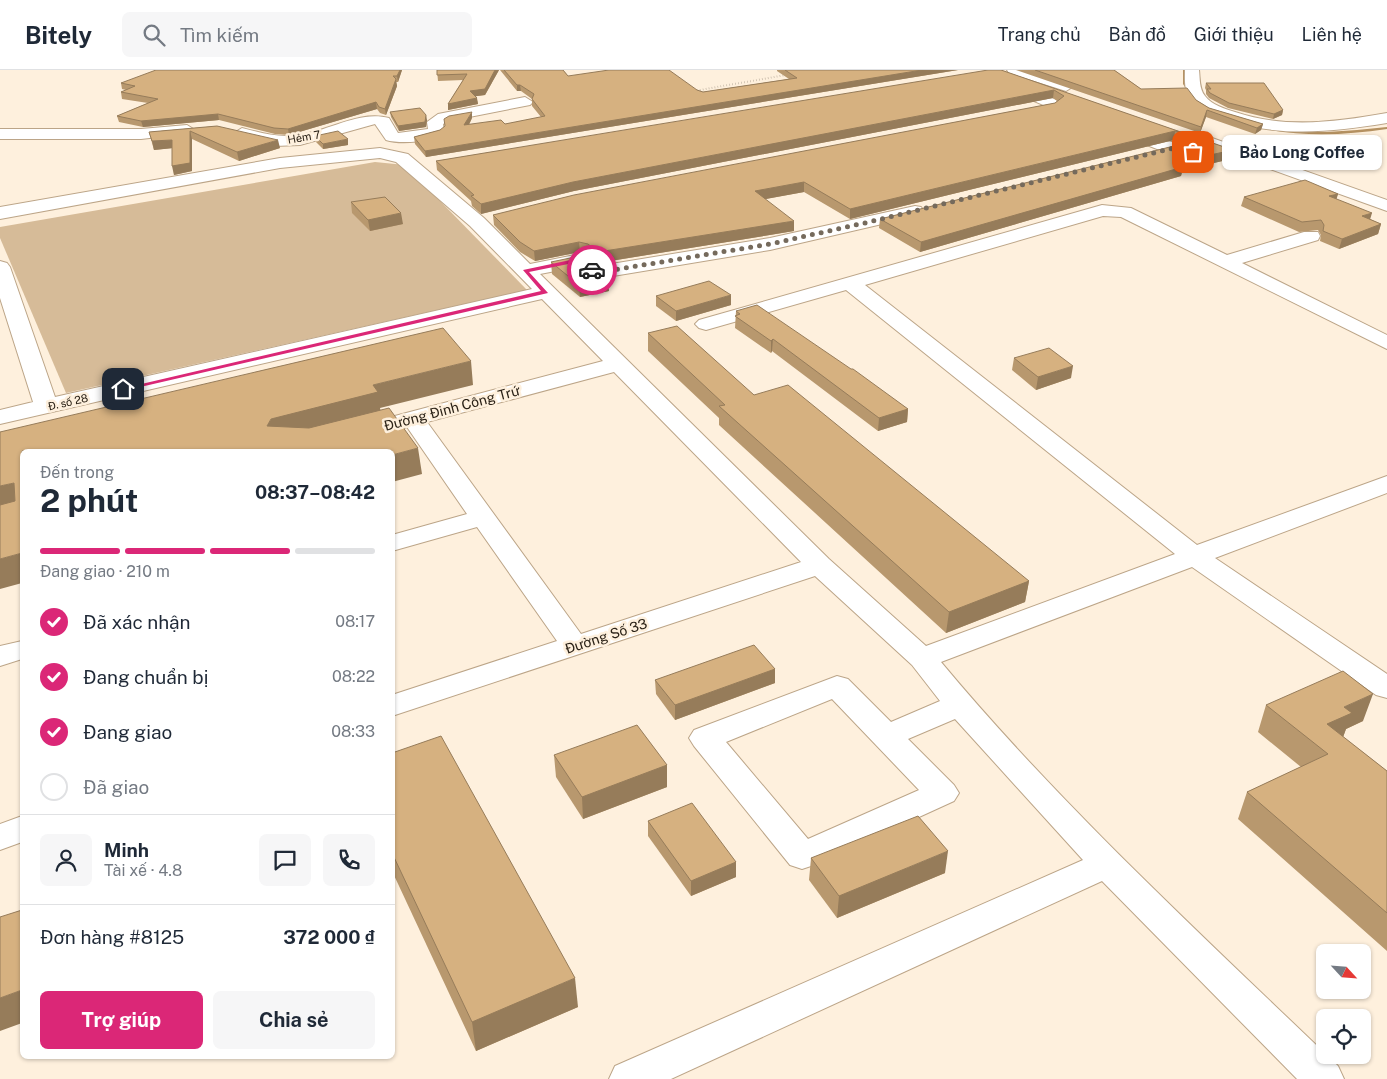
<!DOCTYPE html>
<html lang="vi">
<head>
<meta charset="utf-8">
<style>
	:root { --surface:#fff; --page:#f6f6f7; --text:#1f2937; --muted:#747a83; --line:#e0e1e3; --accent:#db2777 }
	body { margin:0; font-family:"Public Sans",sans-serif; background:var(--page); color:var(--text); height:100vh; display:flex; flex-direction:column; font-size:19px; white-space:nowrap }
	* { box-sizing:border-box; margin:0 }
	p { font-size:16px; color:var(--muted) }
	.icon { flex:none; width:28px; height:28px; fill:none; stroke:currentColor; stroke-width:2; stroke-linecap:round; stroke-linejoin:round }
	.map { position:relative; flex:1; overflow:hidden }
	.side { position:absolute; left:20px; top:379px; width:375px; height:610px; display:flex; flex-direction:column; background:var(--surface); border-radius:8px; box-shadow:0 1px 4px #0004 }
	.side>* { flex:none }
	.needle { width:32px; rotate:116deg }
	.fabs { position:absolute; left:1316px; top:874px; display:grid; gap:10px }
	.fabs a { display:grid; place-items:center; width:55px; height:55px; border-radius:8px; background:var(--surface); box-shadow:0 1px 4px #0004; font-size:25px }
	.pin { position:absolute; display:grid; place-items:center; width:42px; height:42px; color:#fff; margin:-21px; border-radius:10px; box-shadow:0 2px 8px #0006 }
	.courier { position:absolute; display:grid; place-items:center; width:50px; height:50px; margin:-25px; border:4px solid #db2777; border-radius:50%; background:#fff; color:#222; box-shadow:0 1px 6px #0007 }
	.bubble { position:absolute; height:35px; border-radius:8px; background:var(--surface); box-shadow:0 1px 4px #0004; font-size:16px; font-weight:700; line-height:35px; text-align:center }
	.summary em { font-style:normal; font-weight:700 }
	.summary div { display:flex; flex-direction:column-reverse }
	.summary { display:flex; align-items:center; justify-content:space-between; height:85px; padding:0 20px }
	h1 { font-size:32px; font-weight:700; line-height:38px }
	.bar { display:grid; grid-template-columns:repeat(4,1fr); gap:8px 5px; align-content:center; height:60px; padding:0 20px }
	.bar i { height:6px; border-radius:4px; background:var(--line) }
	.bar .active { background:var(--accent) }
	.bar p { grid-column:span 4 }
	.line { display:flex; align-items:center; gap:12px; padding:0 20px; border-top:1px solid var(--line) }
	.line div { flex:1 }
	.round { display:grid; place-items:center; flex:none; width:52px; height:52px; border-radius:8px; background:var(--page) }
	ol { padding:0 20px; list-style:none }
	li { display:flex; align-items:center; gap:15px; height:55px }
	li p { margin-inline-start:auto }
	li .icon { padding:5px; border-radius:50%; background:var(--accent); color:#fff; stroke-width:4 }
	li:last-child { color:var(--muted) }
	li i { width:28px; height:28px; border:2px solid var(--line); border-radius:50% }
	.primary-button { display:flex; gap:10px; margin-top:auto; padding:10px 20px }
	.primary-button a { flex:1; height:58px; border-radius:8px; background:var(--accent); color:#fff; font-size:20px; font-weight:700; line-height:58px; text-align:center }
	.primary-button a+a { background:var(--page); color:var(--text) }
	header { display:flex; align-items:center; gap:30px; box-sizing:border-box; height:70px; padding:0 25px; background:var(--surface); border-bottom:1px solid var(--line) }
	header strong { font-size:24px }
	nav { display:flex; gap:28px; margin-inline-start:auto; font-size:18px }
	.search { width:350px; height:45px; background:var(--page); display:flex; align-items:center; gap:12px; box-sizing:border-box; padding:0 18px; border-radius:8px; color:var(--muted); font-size:19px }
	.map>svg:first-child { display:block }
	.green { fill:#d6bb98 }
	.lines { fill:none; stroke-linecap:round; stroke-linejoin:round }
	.stream { fill:#b59161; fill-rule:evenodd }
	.minor-casing { stroke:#bca588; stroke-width:2 }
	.path { stroke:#ab9f8f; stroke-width:2; stroke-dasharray:0.5 2.5; stroke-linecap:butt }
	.minor { fill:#fff; fill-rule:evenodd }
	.wall { fill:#b8986e }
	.shaded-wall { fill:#967c5a }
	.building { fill:#d6b180; stroke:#967c5a }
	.route { fill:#db2777 }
	.done { stroke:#756a5c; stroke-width:5; stroke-dasharray:0 9 }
	.labels { text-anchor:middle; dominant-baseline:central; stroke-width:5; stroke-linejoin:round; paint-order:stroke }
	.far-street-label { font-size:11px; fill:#2b2217; stroke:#fef0dd }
	.street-label { font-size:14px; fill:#2b2217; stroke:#fef0dd }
</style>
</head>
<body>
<header>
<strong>Bitely</strong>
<div class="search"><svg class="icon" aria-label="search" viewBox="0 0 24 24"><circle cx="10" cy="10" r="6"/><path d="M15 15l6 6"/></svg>Tìm kiếm</div>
<nav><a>Trang chủ</a><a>Bản đồ</a><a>Giới thiệu</a><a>Liên hệ</a></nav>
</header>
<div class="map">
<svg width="1387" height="1009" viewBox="0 0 1387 1009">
	<rect width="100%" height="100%" fill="#fef0dd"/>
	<polygon class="green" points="375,92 405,95 527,220 66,323 0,168 0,157"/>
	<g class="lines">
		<g class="stream">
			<polygon points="1183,0 1187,0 1187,14 1193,24 1192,25 1190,25 1183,14"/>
			<path d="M 1265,57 L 1297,61 L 1327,62 L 1357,60 L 1387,57 L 1387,59 C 1346,65 1306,67 1265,59 Z"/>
		</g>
		<defs>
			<g id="minor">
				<polygon points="1007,0 1029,0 1071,13 1074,16 1066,21 1009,3"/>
				<path d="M 1185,0 L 1199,0 C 1200,8 1199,19 1205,26 C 1212,35 1225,39 1235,42 C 1285,59 1336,52 1387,43 L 1387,53 C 1332,62 1278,68 1224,49 C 1210,44 1197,39 1189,26 C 1184,18 1185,9 1185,0 Z"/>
				<polygon points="1009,10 1090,44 1092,47 1090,50 1078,50 1004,18 1001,15 1004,12"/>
				<path d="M 525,27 L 533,32 L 530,35 L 449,51 L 443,54 L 444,61 C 436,73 399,74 386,70 L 375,54 L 300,75 L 275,76 L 236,66 L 234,63 L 242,58 C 261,63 279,68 299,65 C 329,61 359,40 389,48 L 398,63 L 428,59 L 427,52 L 438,44 Z"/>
				<polygon points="187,55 195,60 193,63 141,69 0,69 0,59 141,59"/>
				<polygon points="1125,56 1167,71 1212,80 1214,84 1212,88 1206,89 1157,79 1119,64 1117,61 1119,58"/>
				<polygon points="1198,63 1387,130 1387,141 1192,71 1190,68 1192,65"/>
				<path d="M 380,78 L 408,84 L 484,148 L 530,194 L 580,184 L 587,186 L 599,196 L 770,168 L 915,136 L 921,137 L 924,141 L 921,145 L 770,180 L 595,209 L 588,207 L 576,197 L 540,204 L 829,489 L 926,576 L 1175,484 L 846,220 L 706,260 L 699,258 L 695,254 L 699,250 L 1102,135 L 1131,138 L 1227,185 L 1304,162 L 1318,162 L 1320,166 L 1318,170 L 1242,193 L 1387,265 L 1387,279 L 1121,147 L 1103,146 L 865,215 L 1197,475 L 1387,406 L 1387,423 L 1215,488 L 1387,604 L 1387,628 L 1376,625 L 1192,497 L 941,592 C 1061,736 1204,867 1338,996 L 1344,1009 L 1297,1009 L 1102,811 L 671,1009 L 609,1009 L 615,996 L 1083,790 L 955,649 L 908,669 L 954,715 L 959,723 L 954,731 L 814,795 L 802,799 L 790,795 L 694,676 L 689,668 L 694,660 L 837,606 L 848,609 L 891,652 L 940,631 L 912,595 L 815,506 L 392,646 L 392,625 L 557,571 L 477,457 L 392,481 L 392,465 L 467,444 L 407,357 L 365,368 L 357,366 L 353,361 L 357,356 L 603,291 L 542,229 L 0,354 L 0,340 L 33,332 L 0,228 L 0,191 L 7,193 L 10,197 L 55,327 L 532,219 L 470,156 L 396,92 L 380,88 L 280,98 L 0,149 L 0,137 L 280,88 ZM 614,302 L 801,492 L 581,564 L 427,352 ZM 832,629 L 919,720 L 808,769 L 726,672 Z"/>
				<polygon points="22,571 22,589 0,596 0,576"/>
				<polygon points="22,746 22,772 0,780 0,754"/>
			</g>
		</defs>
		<use href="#minor" class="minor-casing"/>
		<polyline class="path" points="694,21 786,5"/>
		<use href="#minor" class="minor"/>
	</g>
	<g class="wall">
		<polygon points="402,0 398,12 396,12 397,16 386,45 380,43 377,39 289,65 275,64 219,50 143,57 119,52 117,46 148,33 122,29 121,22 126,20 122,19 121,13"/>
		<polygon points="437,0 499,0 485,25 476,26 478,34 448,40 448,34 463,10 438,11"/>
		<polygon points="500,0 563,0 568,6 697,20 703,22 789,9 777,1 777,0 958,0 426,87 415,74 414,67 440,60 472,48 469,55 505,54 541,47 532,36 532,29 521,21 517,21"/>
		<polygon points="1001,0 1233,80 1231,89 1188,99 1188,101 1182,102 1181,106 920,182 879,158 880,149 1182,74 1180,71 1174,70 850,149 804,122 765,129 794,161 598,193 588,185 580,182 535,191 520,182 494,155 493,145 1055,33 1057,31 1053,28 574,121 481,144 472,136 471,131 437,100 436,91"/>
		<polygon points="1016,0 1114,0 1141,19 1196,30 1209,38 1263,54 1261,60 1255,64 1206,47 1200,63"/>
		<polygon points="1206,13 1283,40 1282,45 1273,49 1228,38 1209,28 1206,24 1206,20 1205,18"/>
		<polygon points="390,42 427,50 426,57 399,61 391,47"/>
		<polygon points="217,56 280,78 239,91 192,69 192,101 174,105 172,78 154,80 149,62"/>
		<polygon points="315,66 348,75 323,79 316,72"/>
		<polygon points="1338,124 1336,129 1370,149 1381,154 1378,164 1339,179 1320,171 1321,165 1318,160 1299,162 1241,136 1244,127"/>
		<polygon points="351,132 403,154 370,161 352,143"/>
		<polygon points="551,192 609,221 580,227 552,204"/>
		<polygon points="656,226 731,235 676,251 656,236"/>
		<polygon points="736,241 908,339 907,352 878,361 772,281 771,283 735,258"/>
		<polygon points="648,263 754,325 1029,511 1025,532 946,563 719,355 719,348 648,281"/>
		<polygon points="1014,288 1071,308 1036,320 1012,300"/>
		<polygon points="775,599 775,613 675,650 656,624 655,610"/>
		<polygon points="1266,635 1363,651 1346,659 1343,667 1387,701 1387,881 1238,749 1247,722 1301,697 1258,662"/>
		<polygon points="392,683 578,937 476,981 392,801"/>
		<polygon points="554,685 667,695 667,717 583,749 556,707"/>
		<polygon points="648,751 736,792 736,807 691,826 648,766"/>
		<polygon points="811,788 945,803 837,848 809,810"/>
	</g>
	<g class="shaded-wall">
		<polygon points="400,0 402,0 398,12 397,6"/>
		<polygon points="495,0 499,0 485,25 470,27 470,21"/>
		<polygon points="922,0 958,0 426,87 425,81"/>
		<polygon points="396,9 397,16 386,45 385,39"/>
		<polygon points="517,15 520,15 521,21 517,21"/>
		<polygon points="1054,20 1053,28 574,121 481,144 481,134 573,112"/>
		<polygon points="477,28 478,34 448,40 448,34"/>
		<polygon points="376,32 377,39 289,65 288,59"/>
		<polygon points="1207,40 1206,47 1200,63 1201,57"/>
		<polygon points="1283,40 1282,45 1273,49 1274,44"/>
		<polygon points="472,42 472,48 465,62 464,55"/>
		<polygon points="218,44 219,50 143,57 141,51"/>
		<polygon points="426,45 427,50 426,57 399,61 398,56"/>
		<polygon points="1263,54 1261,60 1255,64 1257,58"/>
		<polygon points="190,61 192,69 192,101 174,105 172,96"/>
		<polygon points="1175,61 1174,70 850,149 850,139"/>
		<polygon points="348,69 348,75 323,79 323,74"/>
		<polygon points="172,70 174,78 154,80 152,71"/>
		<polygon points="278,70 280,78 239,91 237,82"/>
		<polygon points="1233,80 1231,89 1188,99 1188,101 1182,102 1181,106 920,182 921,172 1178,94 1187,90"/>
		<polygon points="804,112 804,122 755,131 755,121"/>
		<polygon points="1338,124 1335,134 1329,126"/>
		<polygon points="401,143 403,154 370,161 368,150"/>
		<polygon points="1372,143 1369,153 1362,146"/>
		<polygon points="794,151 794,161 598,193 598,182"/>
		<polygon points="1381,154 1378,164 1339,179 1342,169"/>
		<polygon points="579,172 580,182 535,191 534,181"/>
		<polygon points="608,209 609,221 580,227 579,215"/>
		<polygon points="731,225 731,235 676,251 676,241"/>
		<polygon points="773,269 772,281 771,283 771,271"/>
		<polygon points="471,291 473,315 380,338 382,347 277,374 267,356 271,349 373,315"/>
		<polygon points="1073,296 1071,308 1036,320 1038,307"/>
		<polygon points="908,339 907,352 878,361 879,348"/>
		<polygon points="418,378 422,404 392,412 392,385"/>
		<polygon points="14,413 22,437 0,444 0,416"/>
		<polygon points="22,483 22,513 0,519 0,489"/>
		<polygon points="1029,511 1025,532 946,563 949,542"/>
		<polygon points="775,599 775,613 675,650 675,635"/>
		<polygon points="1373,624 1363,651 1346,659 1342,670 1327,654 1344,637"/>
		<polygon points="667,695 667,717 583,749 582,727"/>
		<polygon points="948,781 945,803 837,848 839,826"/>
		<polygon points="736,792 736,807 691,826 691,811"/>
		<polygon points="575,908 578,937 476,981 472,952"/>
		<polygon points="22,920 22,953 0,961 0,928"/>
	</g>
	<g class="building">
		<polygon points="156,0 400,0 397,6 393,6 396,9 385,39 379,37 376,32 288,59 274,58 218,44 141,51 117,46 158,29 121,22 135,16 121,13"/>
		<polygon points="437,0 495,0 485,19 470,21 477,28 448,34 467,4 437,5"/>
		<polygon points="504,0 563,0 568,6 609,0 669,0 697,20 703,22 797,8 785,0 922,0 425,81 414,67 440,60 445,56 444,49 449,46 472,42 464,55 501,50 505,54 545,46 532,29 534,24 520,15 517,15"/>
		<polygon points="988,0 1001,0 1233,80 1187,90 1190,91 1178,94 1183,97 921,172 880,149 1182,74 1186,67 1182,62 1175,61 850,139 804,112 755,121 794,151 598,182 588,174 579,172 534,181 520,172 493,145 574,125 1055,33 1064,26 1054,20 573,112 481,134 471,126 474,125 436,91"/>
		<polygon points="1035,0 1114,0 1141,19 1187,18 1196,30 1209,38 1263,54 1257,58 1207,40 1201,57"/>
		<polygon points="1206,13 1264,13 1283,40 1274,44 1229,33 1210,23 1207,19 1211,19"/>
		<polygon points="420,38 426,45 425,52 398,56 390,42"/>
		<polygon points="217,56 278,70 237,82 190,61 190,93 172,96 172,70 152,71 149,62"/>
		<polygon points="338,61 348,69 323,74 315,66"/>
		<polygon points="1305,110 1338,124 1329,126 1372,143 1362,146 1381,154 1342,169 1323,161 1324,155 1321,150 1302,152 1244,127"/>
		<polygon points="385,127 401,143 368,150 351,132"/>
		<polygon points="575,187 587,197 597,199 608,209 579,215 551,192"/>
		<polygon points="709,211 731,225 676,241 656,226"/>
		<polygon points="757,235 851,299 853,299 908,339 879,348 773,269 771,271 735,246 740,244 736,241"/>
		<polygon points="677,256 754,325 788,315 1029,511 949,542 719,336 725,335 648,263"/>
		<polygon points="443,258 471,291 373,315 378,322 271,349 267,356 309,358 389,338 418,378 392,385 392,381 22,381 22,483 0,489 0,435 15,431 14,413 0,416 0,362"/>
		<polygon points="1049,278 1073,296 1038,307 1014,288"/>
		<polygon points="754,575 775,599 675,635 655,610"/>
		<polygon points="1343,601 1373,624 1344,637 1352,643 1327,654 1387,701 1387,843 1247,722 1328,684 1266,635"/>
		<polygon points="637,655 667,695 582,727 554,685"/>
		<polygon points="441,666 575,908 472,952 392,783 392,683"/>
		<polygon points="692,733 736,792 691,811 648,751"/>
		<polygon points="918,746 948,781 839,826 811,788"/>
		<polygon points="22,840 22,920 0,928 0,847"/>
	</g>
	<polygon class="route" points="580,188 594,199 594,202 590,202 578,192 529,202 548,223 123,321 120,319 541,221 523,200"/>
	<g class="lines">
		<polyline class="done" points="592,200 595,203 770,174 869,152 1174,78 1193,82"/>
	</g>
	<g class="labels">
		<g class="far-street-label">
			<text transform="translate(304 67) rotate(-10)">Hẻm 7</text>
			<text transform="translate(68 332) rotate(-13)">Đ. số 28</text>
		</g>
		<g class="street-label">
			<text transform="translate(452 338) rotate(-15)">Đường Đinh Công Trứ</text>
			<text transform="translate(606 566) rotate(-18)">Đường Số 33</text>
		</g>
	</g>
</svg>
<div class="fabs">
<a><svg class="needle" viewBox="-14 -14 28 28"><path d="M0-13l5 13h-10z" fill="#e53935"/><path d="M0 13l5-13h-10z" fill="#747a83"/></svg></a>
<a><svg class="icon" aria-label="locate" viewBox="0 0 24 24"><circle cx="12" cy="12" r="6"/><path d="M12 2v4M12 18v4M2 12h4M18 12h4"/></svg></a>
</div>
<div class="pin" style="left:1193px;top:82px;background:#ea580c"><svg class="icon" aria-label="bag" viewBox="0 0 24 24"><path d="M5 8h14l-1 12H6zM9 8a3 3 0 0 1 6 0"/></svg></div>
<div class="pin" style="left:123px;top:319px;background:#1f2937"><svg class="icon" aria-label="home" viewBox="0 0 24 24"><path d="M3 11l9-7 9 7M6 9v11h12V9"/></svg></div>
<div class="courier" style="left:592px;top:200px"><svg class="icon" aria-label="car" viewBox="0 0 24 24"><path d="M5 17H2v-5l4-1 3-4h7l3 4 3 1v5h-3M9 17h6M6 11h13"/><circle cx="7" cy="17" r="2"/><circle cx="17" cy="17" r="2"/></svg></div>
<div class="bubble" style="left:1222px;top:65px;width:160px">Bảo Long Coffee</div>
<section class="side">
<div class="summary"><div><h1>2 phút</h1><p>Đến trong</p></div><em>08:37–08:42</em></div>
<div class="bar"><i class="active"></i><i class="active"></i><i class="active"></i><i></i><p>Đang giao · 210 m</p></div>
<ol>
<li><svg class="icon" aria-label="check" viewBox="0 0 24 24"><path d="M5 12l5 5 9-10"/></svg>Đã xác nhận<p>08:17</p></li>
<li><svg class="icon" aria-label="check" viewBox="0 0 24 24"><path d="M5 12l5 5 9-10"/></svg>Đang chuẩn bị<p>08:22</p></li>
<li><svg class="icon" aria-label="check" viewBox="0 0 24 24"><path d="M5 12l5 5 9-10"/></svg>Đang giao<p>08:33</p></li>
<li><i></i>Đã giao</li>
</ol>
<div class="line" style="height:90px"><a class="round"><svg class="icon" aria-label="person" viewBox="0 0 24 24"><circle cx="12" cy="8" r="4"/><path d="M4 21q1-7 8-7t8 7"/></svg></a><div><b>Minh</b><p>Tài xế · 4.8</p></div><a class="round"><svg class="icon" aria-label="chat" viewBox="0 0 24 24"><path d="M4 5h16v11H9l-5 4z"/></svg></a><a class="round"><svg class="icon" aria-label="phone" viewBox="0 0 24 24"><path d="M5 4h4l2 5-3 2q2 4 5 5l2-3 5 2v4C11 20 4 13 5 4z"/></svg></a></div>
<div class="line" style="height:65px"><div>Đơn hàng #8125</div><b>372 000 ₫</b></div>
<div class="primary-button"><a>Trợ giúp</a><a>Chia sẻ</a></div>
</section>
</div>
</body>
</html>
